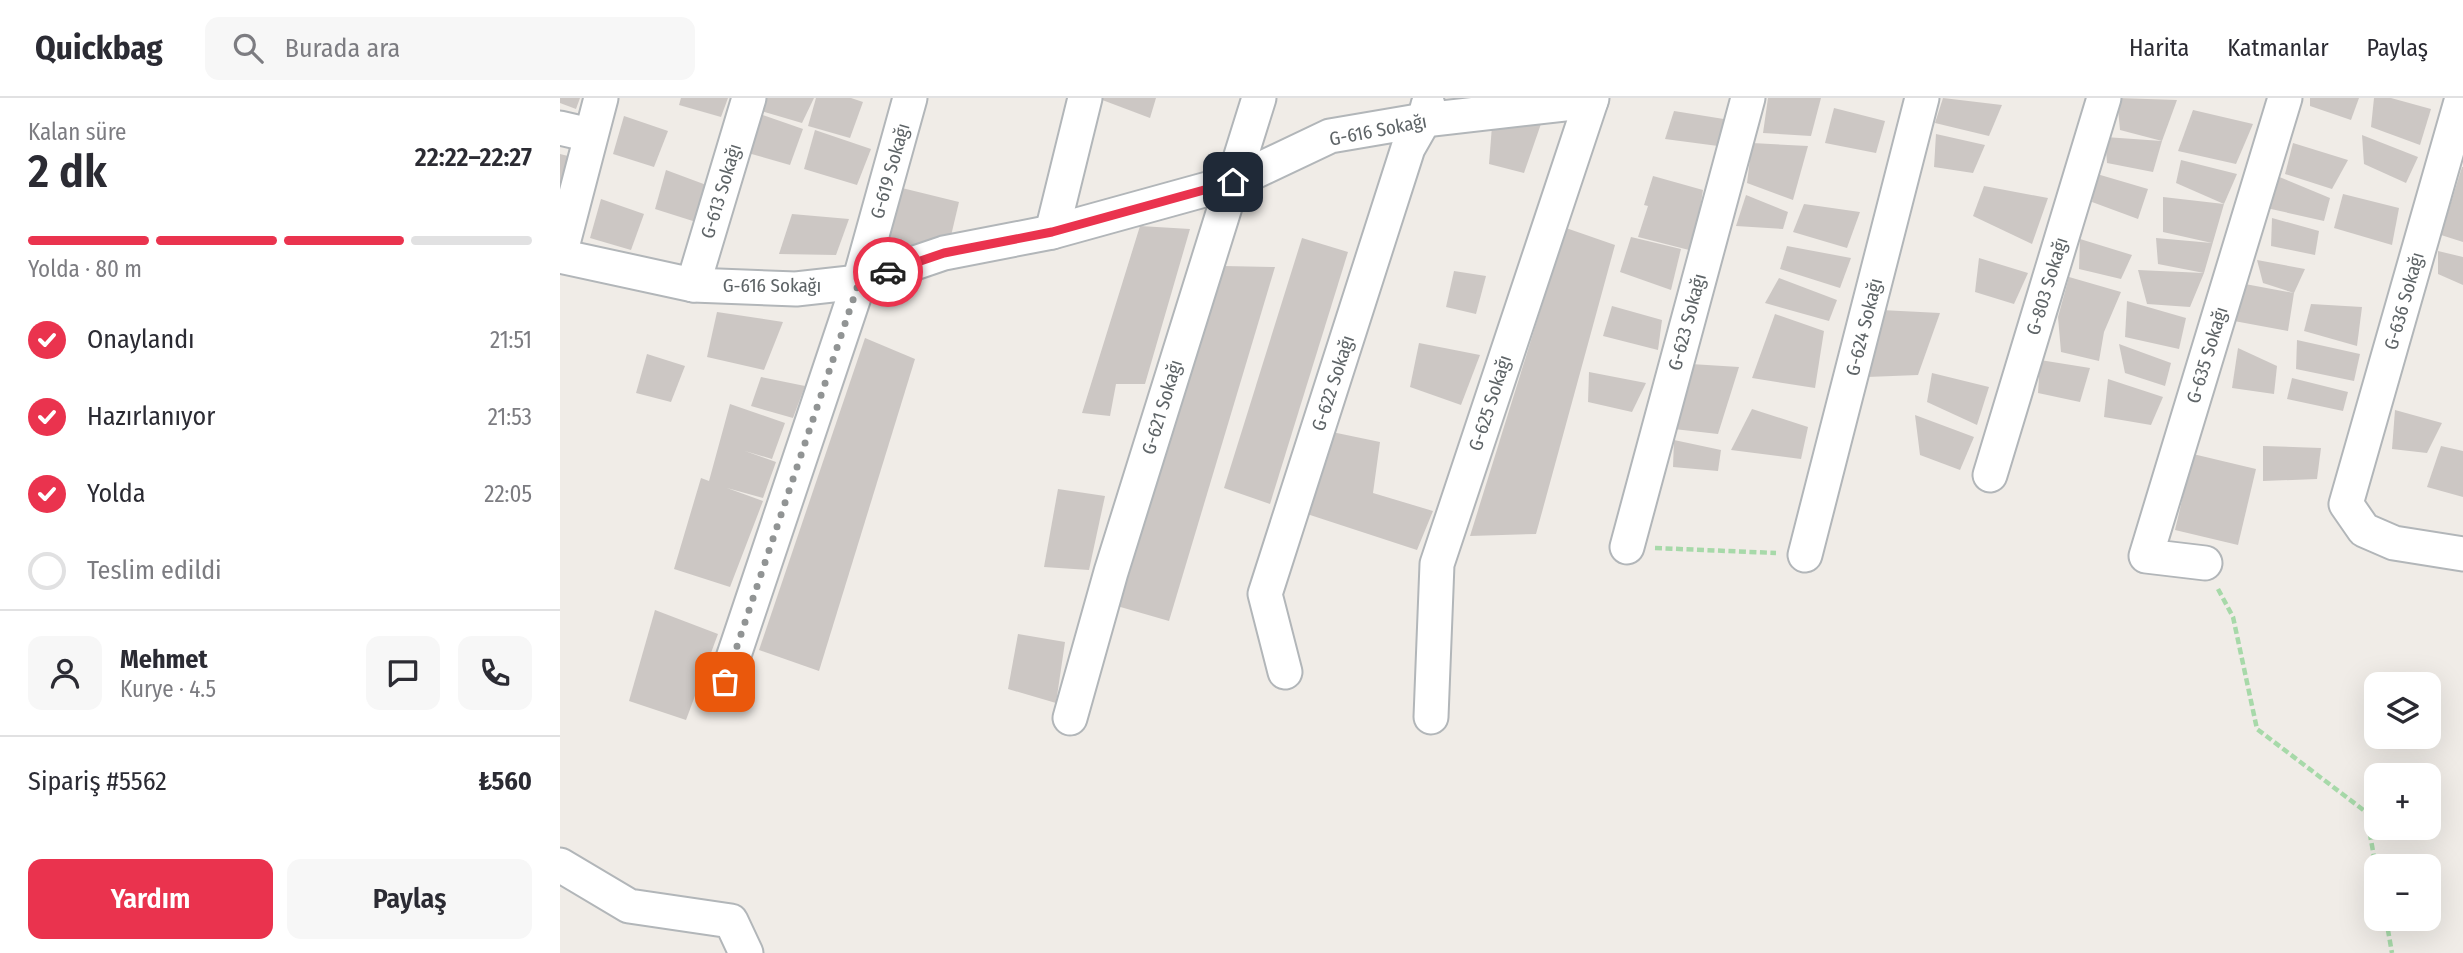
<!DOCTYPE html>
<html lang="tr">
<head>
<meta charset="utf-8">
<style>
	:root { --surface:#fff; --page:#f7f7f7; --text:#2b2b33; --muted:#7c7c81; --line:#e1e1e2; --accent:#ea334e }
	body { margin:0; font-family:"Fira Sans Condensed",sans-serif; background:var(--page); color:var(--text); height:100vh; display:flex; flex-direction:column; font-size:26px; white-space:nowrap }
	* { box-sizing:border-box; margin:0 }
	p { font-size:23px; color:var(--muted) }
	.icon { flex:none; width:38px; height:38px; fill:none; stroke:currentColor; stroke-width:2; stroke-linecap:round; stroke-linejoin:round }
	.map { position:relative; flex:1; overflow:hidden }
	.side { display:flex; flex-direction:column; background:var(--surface); width:560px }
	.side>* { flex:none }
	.controls { position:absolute; left:1804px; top:574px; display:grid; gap:14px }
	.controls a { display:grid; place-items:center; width:77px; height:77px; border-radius:14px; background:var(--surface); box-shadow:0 7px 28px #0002; font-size:35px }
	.pin { position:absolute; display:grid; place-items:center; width:60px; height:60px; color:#fff; margin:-30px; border-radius:14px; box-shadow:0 4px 10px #0006 }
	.courier { position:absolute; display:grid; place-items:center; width:70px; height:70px; margin:-35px; border:5px solid #ea334e; border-radius:50%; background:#fff; color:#222; box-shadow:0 2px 9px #0007 }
	.overview em { font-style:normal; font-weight:600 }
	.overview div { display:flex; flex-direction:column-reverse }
	.overview { display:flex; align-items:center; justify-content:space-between; height:119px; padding:0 28px }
	h1 { font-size:46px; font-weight:600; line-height:52px }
	.bar { display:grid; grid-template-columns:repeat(4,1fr); gap:10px 7px; align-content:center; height:84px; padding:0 28px }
	.bar i { height:9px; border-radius:5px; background:var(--line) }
	.bar .active { background:var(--accent) }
	.bar p { grid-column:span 4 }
	.line { display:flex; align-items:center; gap:18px; padding:0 28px; border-top:2px solid var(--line) }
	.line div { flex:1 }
	.round { display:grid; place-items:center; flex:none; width:74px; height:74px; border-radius:14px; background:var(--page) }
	ol { padding:0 28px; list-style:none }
	li { display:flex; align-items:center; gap:21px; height:77px }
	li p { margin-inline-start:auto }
	li .icon { padding:7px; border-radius:50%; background:var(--accent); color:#fff; stroke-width:4 }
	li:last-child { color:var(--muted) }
	li i { width:38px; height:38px; border:4px solid var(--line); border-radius:50% }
	.primary-button { display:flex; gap:14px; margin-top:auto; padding:14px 28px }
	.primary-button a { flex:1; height:80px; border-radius:14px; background:var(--accent); color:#fff; font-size:28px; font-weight:600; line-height:80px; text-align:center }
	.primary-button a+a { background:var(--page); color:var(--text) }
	header { display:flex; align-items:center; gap:42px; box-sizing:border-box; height:98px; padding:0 35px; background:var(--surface); border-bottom:2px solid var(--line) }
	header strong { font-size:33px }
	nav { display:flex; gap:38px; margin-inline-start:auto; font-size:24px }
	.search { width:490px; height:63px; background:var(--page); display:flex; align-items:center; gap:18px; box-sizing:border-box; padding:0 24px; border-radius:14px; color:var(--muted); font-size:26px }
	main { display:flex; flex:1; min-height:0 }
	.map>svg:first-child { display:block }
	.building { fill:#ccc7c4 }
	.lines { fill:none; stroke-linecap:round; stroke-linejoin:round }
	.minor-casing { stroke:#b2b6b9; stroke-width:37 }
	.path { stroke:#a7d9a9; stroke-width:4.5; stroke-dasharray:7 3.5; stroke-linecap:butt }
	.minor { stroke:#fff; stroke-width:33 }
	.done { stroke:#919494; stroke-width:7; stroke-dasharray:0 12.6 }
	.route { stroke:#ea334e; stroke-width:9 }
	.labels { text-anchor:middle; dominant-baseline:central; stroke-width:7; stroke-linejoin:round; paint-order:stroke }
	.street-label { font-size:19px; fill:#5e6467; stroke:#fff }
</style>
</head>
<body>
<header>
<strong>Quickbag</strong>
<div class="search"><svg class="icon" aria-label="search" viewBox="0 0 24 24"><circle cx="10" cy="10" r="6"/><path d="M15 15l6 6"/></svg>Burada ara</div>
<nav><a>Harita</a><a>Katmanlar</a><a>Paylaş</a></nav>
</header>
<main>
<section class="side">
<div class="overview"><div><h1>2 dk</h1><p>Kalan süre</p></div><em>22:22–22:27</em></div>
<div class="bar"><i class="active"></i><i class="active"></i><i class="active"></i><i></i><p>Yolda · 80 m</p></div>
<ol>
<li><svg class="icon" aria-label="check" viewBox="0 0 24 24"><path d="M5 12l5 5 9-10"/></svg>Onaylandı<p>21:51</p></li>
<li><svg class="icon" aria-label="check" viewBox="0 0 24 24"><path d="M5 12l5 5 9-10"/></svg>Hazırlanıyor<p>21:53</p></li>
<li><svg class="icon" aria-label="check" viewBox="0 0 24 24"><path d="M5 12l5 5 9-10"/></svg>Yolda<p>22:05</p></li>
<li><i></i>Teslim edildi</li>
</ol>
<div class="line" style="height:126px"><a class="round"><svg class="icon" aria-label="person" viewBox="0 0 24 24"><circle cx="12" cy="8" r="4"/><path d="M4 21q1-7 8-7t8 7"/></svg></a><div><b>Mehmet</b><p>Kurye · 4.5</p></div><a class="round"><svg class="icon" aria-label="chat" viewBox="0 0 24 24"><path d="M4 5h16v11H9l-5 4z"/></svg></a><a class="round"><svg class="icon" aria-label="phone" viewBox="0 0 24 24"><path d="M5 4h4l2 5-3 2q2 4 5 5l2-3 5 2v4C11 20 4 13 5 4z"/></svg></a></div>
<div class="line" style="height:91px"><div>Sipariş #5562</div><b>₺560</b></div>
<div class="primary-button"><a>Yardım</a><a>Paylaş</a></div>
</section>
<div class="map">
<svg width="1903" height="855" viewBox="0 0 1903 855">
	<rect width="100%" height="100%" fill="#f0ece7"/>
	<g class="building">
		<polygon points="0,0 20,0 16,11 0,5"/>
		<polygon points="121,0 168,0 161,19 119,7"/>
		<polygon points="202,0 254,0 242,25 201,13"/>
		<polygon points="256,0 291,0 303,4 290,40 248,28"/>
		<polygon points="537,0 596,0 590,20"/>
		<polygon points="1208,0 1261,0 1251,38 1203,35"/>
		<polygon points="1383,0 1442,7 1429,38 1375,25"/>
		<polygon points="1557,0 1617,2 1602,43 1560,32"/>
		<polygon points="1750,0 1799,0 1791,22 1750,8"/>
		<polygon points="1814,0 1831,0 1871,11 1860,47 1811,29"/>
		<polygon points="1274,10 1325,23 1316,55 1265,45"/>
		<polygon points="1633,12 1693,26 1676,66 1618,53"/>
		<polygon points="1114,13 1170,22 1158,48 1105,41"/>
		<polygon points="200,16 243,31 230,67 188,55"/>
		<polygon points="64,18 108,33 94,69 53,56"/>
		<polygon points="983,20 964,75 929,66 932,28"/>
		<polygon points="255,32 311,51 297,87 244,71"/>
		<polygon points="1376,36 1425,47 1413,75 1374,69"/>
		<polygon points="1802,37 1858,59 1846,85 1804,66"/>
		<polygon points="1545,39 1602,43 1593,74 1547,65"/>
		<polygon points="1192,45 1248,48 1233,102 1187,85"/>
		<polygon points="1733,45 1788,62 1772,91 1725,76"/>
		<polygon points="0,56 8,58 1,89 0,88"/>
		<polygon points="1621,62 1677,76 1664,106 1616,85"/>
		<polygon points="1902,69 1903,69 1903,144 1881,137"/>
		<polygon points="106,72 149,88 136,124 95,111"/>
		<polygon points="1537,76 1588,91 1578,121 1532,104"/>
		<polygon points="1093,78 1143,92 1133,153 1078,139 1088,108 1084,107"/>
		<polygon points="1717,78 1770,100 1764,123 1702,109"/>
		<polygon points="1424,88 1488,100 1472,146 1413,118"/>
		<polygon points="342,90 399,104 390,142 327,151"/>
		<polygon points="1783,96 1839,110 1832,147 1774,130"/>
		<polygon points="1186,97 1228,114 1223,131 1176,128"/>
		<polygon points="1603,99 1664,106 1644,175 1630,209 1587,206 1578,172 1644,175 1598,166 1596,140 1652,145 1603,134"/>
		<polygon points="41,101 84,116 71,152 30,140"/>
		<polygon points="1244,106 1300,114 1287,150 1233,134"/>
		<polygon points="232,116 289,121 276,157 219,156"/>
		<polygon points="1712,120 1759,133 1755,157 1711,148"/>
		<polygon points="580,128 630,131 585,286 556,286 550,318 522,315"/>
		<polygon points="1006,130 1055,147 976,436 910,438"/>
		<polygon points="1071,139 1121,151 1111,192 1060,174"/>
		<polygon points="742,140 788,154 710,406 664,390"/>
		<polygon points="1520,141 1572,157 1561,181 1519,171"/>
		<polygon points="1227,148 1291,160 1280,190 1220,171"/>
		<polygon points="1878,153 1903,159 1903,187 1878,176"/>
		<polygon points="1419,160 1468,175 1454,206 1415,194"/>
		<polygon points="1697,162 1745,171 1734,195 1728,233 1674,223 1685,186 1734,195 1703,185"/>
		<polygon points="664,168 715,169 609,523 557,508"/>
		<polygon points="894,173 926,178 916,216 886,209"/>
		<polygon points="1509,179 1561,194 1544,234 1539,263 1501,254 1498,219"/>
		<polygon points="1219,180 1277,202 1269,223 1205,205"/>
		<polygon points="1567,203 1626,220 1619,251 1565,239"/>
		<polygon points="1751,206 1802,209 1797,248 1744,233"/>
		<polygon points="1052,208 1102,222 1098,252 1043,238"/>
		<polygon points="1321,212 1380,215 1358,277 1307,279"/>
		<polygon points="157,214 223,224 204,272 147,259"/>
		<polygon points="1215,216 1264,233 1255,290 1192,280"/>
		<polygon points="305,240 355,261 259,573 199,552"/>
		<polygon points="1737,242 1800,256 1794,283 1736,271"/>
		<polygon points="859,245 920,257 901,307 850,289"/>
		<polygon points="1559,246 1611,265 1605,288 1565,275"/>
		<polygon points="1678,250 1717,268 1714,296 1672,290"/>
		<polygon points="87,256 125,268 111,304 76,295"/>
		<polygon points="1480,262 1530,270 1520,304 1478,295"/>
		<polygon points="1131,266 1179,269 1158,336 1114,331"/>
		<polygon points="1029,274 1086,285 1072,314 1028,304"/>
		<polygon points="1372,275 1429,289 1417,327 1367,304"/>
		<polygon points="201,279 245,288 233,320 191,308"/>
		<polygon points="1732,280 1788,294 1783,313 1727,301"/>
		<polygon points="1548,281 1603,299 1591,327 1544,319"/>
		<polygon points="170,306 225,325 212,361 185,353 216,364 203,400 167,390 203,403 170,489 114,471 141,380 149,383"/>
		<polygon points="1192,311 1248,329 1241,361 1171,352"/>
		<polygon points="1835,312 1882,325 1867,355 1832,351"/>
		<polygon points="1355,317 1414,339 1400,372 1360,357"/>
		<polygon points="772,334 820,344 813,395 873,413 857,452 744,415"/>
		<polygon points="1114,342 1161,352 1158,373 1113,369"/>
		<polygon points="1703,348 1761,350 1757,381 1703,383"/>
		<polygon points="1881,348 1903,353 1903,399 1867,389"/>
		<polygon points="1633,356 1696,371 1678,447 1615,432"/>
		<polygon points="498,391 545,398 529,472 484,469"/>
		<polygon points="95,512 158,536 126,622 69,603"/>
		<polygon points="458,536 505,544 496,605 448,591"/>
	</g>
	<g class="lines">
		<defs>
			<g id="minor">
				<polyline points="1902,0 1786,406 1804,432 1834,445 1903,456"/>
				<polyline points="0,30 30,37"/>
				<polyline points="492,134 525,0"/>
				<polyline points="0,157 41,0"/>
				<polyline points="0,158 133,187 236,191 299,184 384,155 492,134 673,84 770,38 864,22 1031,3"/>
				<polyline points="133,187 189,0"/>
				<polyline points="1430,377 1544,0"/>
				<polyline points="1067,449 1188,0"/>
				<polyline points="1245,457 1362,0"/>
				<polyline points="1645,465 1586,458 1725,0"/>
				<polyline points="725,574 705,496 848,50 864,22 868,7"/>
				<polyline points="165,584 299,184 350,0"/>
				<polyline points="871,619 877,466 1032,0"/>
				<polyline points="510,620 551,474 699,0"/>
				<polyline points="0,767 69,808 171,823 186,855"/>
			</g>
		</defs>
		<use href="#minor" class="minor-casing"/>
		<g class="path">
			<polyline points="1095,450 1216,455"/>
			<polyline points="1658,491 1673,519 1697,631 1806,714 1816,770"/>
			<polyline points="1826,821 1832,855"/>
		</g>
		<use href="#minor" class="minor"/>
	</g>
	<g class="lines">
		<polyline class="done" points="165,584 299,184 328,174"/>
		<polyline class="route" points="328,174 384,155 492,134 673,84"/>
	</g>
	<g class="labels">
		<g class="street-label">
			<text transform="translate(818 32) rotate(-11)">G-616 Sokağı</text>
			<text transform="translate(330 73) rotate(-74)">G-619 Sokağı</text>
			<text transform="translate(161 93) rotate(-73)">G-613 Sokağı</text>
			<text x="212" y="187">G-616 Sokağı</text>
			<text transform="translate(1487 188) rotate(-73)">G-803 Sokağı</text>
			<text transform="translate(1844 203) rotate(-74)">G-636 Sokağı</text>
			<text transform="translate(1127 224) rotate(-75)">G-623 Sokağı</text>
			<text transform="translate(1304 229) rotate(-76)">G-624 Sokağı</text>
			<text transform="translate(1647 257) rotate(-73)">G-635 Sokağı</text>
			<text transform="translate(773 285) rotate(-72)">G-622 Sokağı</text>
			<text transform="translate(930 305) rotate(-72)">G-625 Sokağı</text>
			<text transform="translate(602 309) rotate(-73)">G-621 Sokağı</text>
		</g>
	</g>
</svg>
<div class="controls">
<a><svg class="icon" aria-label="layers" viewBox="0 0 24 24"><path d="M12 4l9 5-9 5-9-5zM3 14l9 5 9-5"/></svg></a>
<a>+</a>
<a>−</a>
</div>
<div class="pin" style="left:165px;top:584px;background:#ea580c"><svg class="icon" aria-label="bag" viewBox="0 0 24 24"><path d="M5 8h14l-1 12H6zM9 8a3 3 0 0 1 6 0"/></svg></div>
<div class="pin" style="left:673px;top:84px;background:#1f2937"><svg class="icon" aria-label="home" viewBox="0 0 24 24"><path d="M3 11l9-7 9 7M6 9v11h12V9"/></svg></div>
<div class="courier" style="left:328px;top:174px"><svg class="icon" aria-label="car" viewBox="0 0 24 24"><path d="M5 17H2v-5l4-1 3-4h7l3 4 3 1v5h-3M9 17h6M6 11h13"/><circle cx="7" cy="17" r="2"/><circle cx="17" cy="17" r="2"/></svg></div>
</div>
</main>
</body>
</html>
